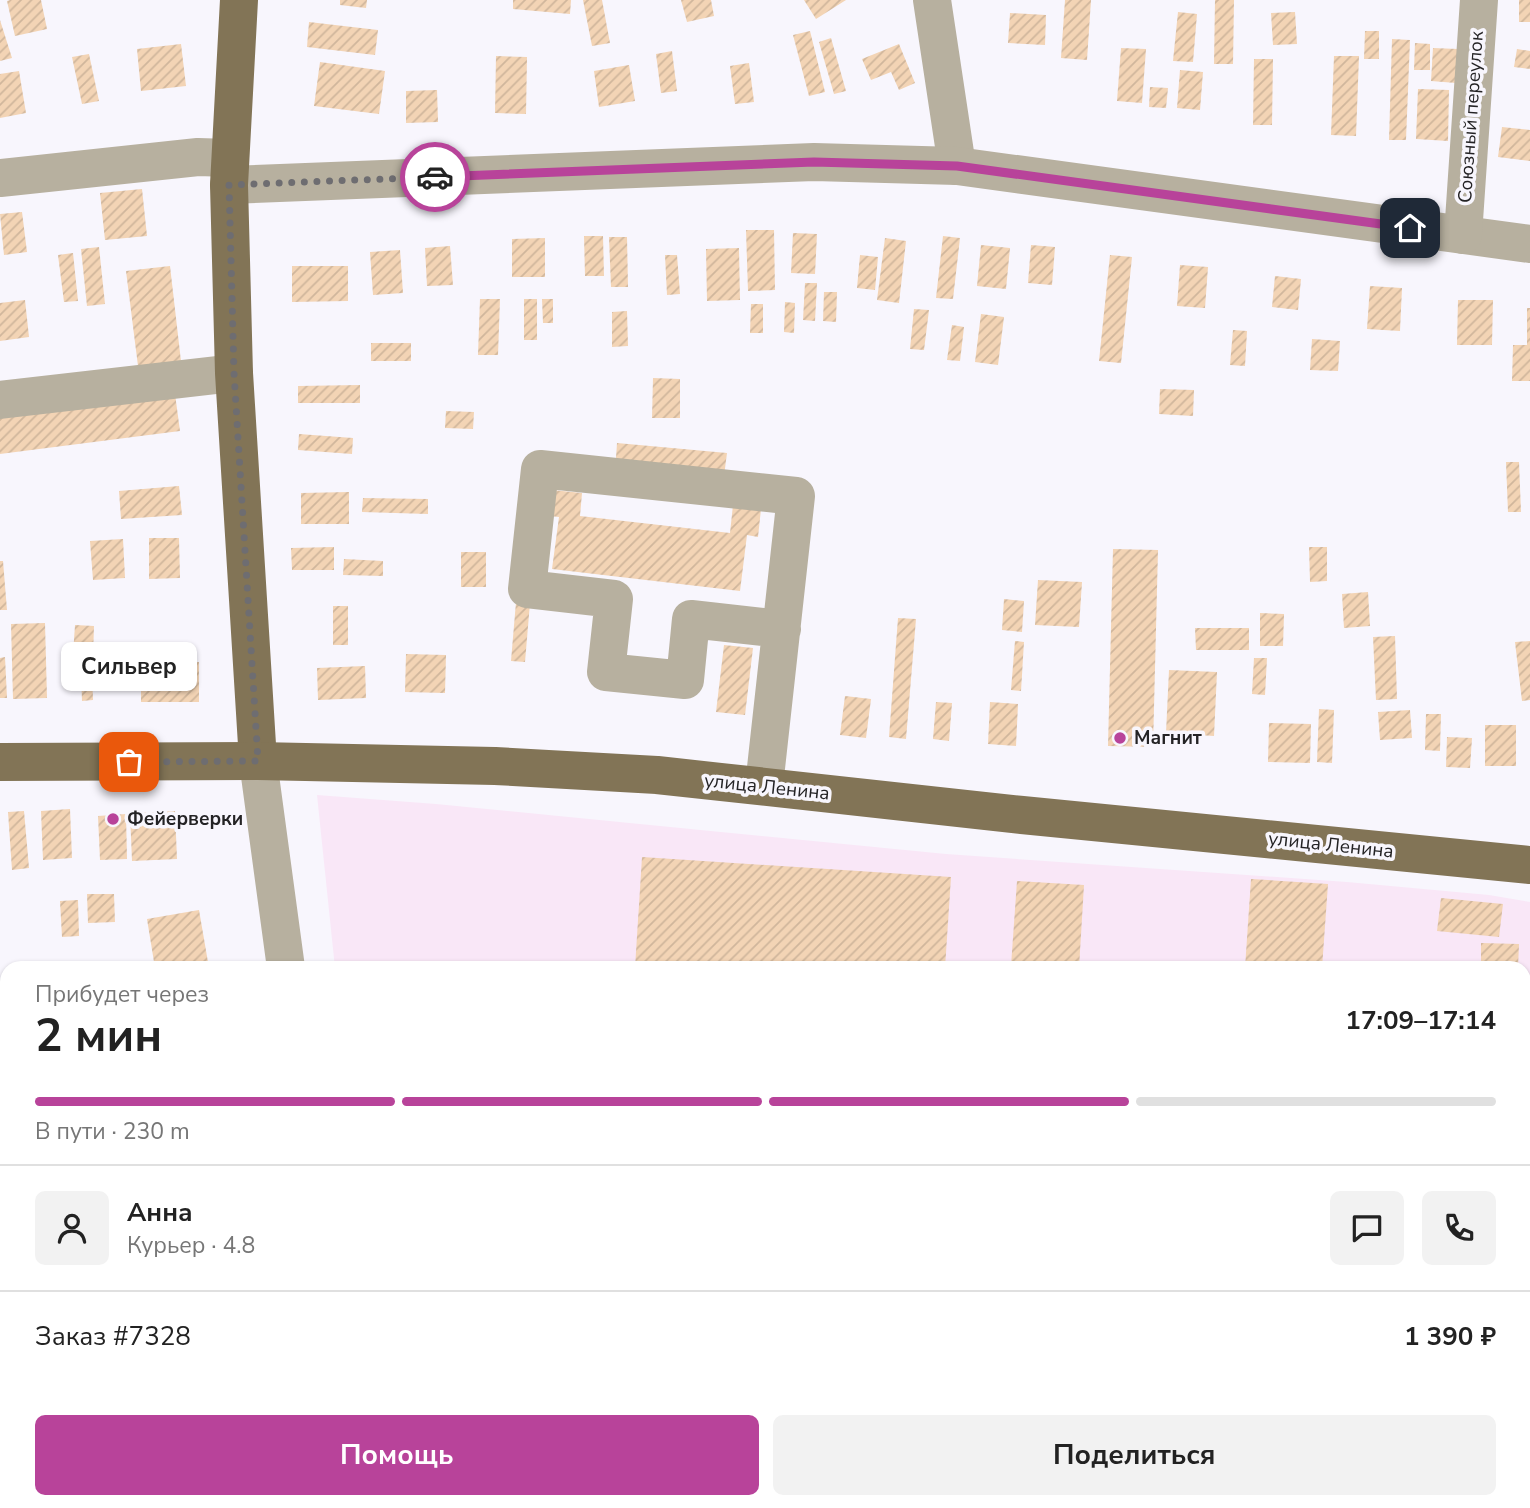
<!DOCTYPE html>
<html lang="ru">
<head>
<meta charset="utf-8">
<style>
	:root { --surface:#fff; --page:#f2f2f2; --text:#222; --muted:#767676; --line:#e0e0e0; --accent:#b8439a }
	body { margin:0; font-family:"Nunito Sans",sans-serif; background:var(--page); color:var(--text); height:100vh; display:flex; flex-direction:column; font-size:26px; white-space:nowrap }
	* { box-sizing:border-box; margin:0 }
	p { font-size:23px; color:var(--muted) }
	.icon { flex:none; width:38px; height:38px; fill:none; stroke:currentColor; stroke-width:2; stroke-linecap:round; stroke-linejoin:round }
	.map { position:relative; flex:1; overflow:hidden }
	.side { position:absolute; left:0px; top:961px; width:1531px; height:548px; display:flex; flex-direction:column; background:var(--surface); border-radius:21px 21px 0 0; box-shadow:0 2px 5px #0004 }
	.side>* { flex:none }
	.pin { position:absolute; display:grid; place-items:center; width:60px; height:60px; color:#fff; margin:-30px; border-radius:14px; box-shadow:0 4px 10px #0006 }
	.courier { position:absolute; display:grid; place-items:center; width:70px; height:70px; margin:-35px; border:5px solid #b8439a; border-radius:50%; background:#fff; color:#222; box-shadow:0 2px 9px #0007 }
	.bubble { position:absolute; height:49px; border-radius:10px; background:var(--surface); box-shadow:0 2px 5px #0004; font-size:23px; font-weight:700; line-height:49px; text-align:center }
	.overview em { font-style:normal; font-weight:700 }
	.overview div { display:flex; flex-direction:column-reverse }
	.overview { display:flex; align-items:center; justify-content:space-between; height:119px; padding:0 35px }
	h1 { font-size:46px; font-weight:700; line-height:52px }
	.bar { display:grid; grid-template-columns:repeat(4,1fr); gap:10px 7px; align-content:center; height:84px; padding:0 35px }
	.bar i { height:9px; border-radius:5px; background:var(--line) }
	.bar .on { background:var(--accent) }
	.bar p { grid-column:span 4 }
	.line { display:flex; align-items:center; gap:18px; padding:0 35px; border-top:2px solid var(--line) }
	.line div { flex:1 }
	.round { display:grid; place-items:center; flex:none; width:74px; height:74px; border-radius:10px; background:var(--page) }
	.button { display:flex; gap:14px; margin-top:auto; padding:14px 35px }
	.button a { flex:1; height:80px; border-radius:10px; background:var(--accent); color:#fff; font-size:28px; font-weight:700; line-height:80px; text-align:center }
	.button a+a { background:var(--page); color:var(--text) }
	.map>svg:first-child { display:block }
	.industrial { fill:#f9e7f7 }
	.building { fill:url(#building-hatch) }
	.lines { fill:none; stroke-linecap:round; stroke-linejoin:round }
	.minor { stroke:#b7b09f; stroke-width:38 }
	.major { stroke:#827456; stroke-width:38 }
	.done { stroke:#6e6d71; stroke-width:7; stroke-dasharray:0 12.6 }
	.route { stroke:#b8439a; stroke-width:9 }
	.poi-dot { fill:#b8439a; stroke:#f8f6fd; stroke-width:2.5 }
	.labels { text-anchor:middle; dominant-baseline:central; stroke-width:7; stroke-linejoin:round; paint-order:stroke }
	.street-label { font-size:19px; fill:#242325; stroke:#f8f6fd }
	.poi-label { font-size:19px; font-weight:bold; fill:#242325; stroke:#f8f6fd; text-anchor:start }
</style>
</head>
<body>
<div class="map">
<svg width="1530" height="1508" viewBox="0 0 1530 1508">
	<defs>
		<pattern id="building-hatch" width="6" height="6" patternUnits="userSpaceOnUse" patternTransform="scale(1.75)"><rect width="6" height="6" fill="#f3d4b5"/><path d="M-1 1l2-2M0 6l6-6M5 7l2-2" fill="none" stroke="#d0b69c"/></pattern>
	</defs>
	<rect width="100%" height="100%" fill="#f8f6fd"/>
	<polygon class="industrial" points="317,795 436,804 946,854 1347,882 1489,895 1530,902 1530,1490 1524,1489 1524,968 335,968"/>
	<g class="building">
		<polygon points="10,0 41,0 47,29 15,36 7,1"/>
		<polygon points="340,0 367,0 366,8 340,5"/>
		<polygon points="513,0 571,0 570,14 513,9"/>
		<polygon points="583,0 602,0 610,43 592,46"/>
		<polygon points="681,0 711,0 714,16 687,22"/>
		<polygon points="804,0 846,0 816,19"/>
		<polygon points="1065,0 1091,0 1087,60 1061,58"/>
		<polygon points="1215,0 1234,0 1233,64 1214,64"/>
		<rect x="1519" y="0" width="11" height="22"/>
		<polygon points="1178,12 1197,14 1193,62 1173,61"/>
		<polygon points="1295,12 1297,44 1273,45 1271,13"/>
		<polygon points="1010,13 1046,15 1045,45 1008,43"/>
		<polygon points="0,20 12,58 0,61"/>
		<polygon points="309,22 378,30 375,55 307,47"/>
		<polygon points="810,31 825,92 809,96 793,35"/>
		<polygon points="1365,31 1379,31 1379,59 1364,59"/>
		<polygon points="831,38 846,91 834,94 819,42"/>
		<polygon points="1392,39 1410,40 1406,140 1389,140"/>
		<polygon points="1415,43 1430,44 1430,70 1414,70"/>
		<polygon points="181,44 186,86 141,91 137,49"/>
		<polygon points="899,44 915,83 899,90 891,72 871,80 862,59"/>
		<polygon points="1121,48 1146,49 1142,103 1117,101"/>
		<polygon points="1433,48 1458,49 1456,83 1431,81"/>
		<polygon points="1517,49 1530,51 1530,69 1514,67"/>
		<polygon points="672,51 677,91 661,93 656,54"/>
		<polygon points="89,54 99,101 82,104 72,57"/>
		<polygon points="496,56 527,57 526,114 495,113"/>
		<polygon points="1334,56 1359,56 1356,136 1331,135"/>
		<polygon points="1254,59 1273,59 1272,125 1253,125"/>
		<polygon points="320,62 385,71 379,114 314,106"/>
		<polygon points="749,63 754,102 735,104 730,66"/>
		<polygon points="629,65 635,101 599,107 594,71"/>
		<polygon points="1180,70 1203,72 1200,110 1177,108"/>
		<polygon points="19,71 26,113 0,118 0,74"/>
		<polygon points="1150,87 1168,88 1166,108 1149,107"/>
		<polygon points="1418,89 1449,90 1448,141 1416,139"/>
		<polygon points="437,90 438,122 406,123 406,91"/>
		<polygon points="1502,127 1530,130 1530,161 1498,157"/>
		<polygon points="142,189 147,236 105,240 100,193"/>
		<polygon points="22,212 27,252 4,255 0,214"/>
		<polygon points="746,230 774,230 775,290 748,291"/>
		<polygon points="793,233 817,234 815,274 791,273"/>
		<polygon points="584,236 603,236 604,276 585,276"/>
		<polygon points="943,236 960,238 953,299 936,298"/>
		<polygon points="609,237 627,237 628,287 611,287"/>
		<polygon points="545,238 545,277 512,277 512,239"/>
		<polygon points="885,238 906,241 899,303 877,300"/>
		<polygon points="981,245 1010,248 1006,289 977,286"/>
		<polygon points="1031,245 1055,247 1052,285 1028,283"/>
		<polygon points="450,246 453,285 427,286 425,248"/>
		<polygon points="99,247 105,304 87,306 81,249"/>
		<polygon points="739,248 740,300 707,301 706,249"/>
		<polygon points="400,250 403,293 373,295 370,252"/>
		<polygon points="73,253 78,301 64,302 58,255"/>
		<polygon points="665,255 677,255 680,294 667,295"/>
		<polygon points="860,255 878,257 875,290 857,288"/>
		<polygon points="1110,255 1132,257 1121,363 1099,361"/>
		<polygon points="1180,265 1208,267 1205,308 1177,306"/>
		<polygon points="170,266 182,370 139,374 126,271"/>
		<polygon points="292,266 348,266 348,301 292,302"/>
		<polygon points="1275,276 1301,279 1298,310 1272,307"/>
		<polygon points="805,283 817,283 815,321 803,320"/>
		<polygon points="1370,286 1402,288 1400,331 1367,329"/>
		<polygon points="824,292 837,292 836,322 823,321"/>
		<polygon points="480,299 500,299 498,355 478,355"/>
		<rect x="524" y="299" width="13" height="41"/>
		<polygon points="542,299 553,299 553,323 543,323"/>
		<polygon points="25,300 29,337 0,341 0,303"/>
		<polygon points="1458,300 1493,300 1492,345 1457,345"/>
		<polygon points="785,302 795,303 794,333 784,332"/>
		<polygon points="751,304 763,304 763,333 750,333"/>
		<polygon points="1527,308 1530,308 1530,381 1512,381 1513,345 1527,345"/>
		<polygon points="914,309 929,310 924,350 910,349"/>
		<polygon points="627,311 628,346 612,347 612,312"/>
		<polygon points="981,314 1004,317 998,365 975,362"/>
		<polygon points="952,325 964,327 960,361 947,360"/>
		<polygon points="1233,330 1247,331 1245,366 1230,365"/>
		<polygon points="1312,339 1340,341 1338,371 1310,370"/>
		<rect x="371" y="343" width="40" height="18"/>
		<polygon points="653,378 680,379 680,418 652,418"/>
		<polygon points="360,385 360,403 298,403 298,386"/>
		<polygon points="1160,389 1194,390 1193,416 1159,414"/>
		<polygon points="175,394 180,431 0,454 0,416"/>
		<polygon points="446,411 474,412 473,429 445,428"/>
		<polygon points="299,434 353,438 352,454 298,450"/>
		<polygon points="617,443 727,453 724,476 615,473"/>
		<polygon points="1506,462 1519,462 1521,512 1508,512"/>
		<polygon points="179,486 182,515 121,519 119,491"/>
		<polygon points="552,490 582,493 580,516 730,533 733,505 761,509 758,537 747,535 740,591 552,569 559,517 549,516"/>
		<polygon points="349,492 349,524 301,524 301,493"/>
		<polygon points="363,498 428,499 428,514 362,512"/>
		<polygon points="149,538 179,538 180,578 149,579"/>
		<polygon points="123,539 125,578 93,580 90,541"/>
		<polygon points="334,547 334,570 292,570 291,548"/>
		<polygon points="1309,547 1327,547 1327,581 1310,582"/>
		<polygon points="1113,549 1158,550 1153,747 1108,746"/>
		<rect x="461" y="552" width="25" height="35"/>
		<polygon points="344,559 383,561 383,576 343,575"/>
		<polygon points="0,561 3,561 7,610 0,610"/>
		<polygon points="1038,580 1082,582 1079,627 1035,625"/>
		<polygon points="1368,592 1370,626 1344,628 1342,594"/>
		<polygon points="1004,599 1024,601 1022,632 1002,630"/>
		<polygon points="516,602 530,603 525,662 511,661"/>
		<rect x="333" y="606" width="15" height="39"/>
		<polygon points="1260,613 1284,614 1283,646 1260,646"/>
		<polygon points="898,618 916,619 906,739 889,737"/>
		<polygon points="45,623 47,698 13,699 11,624"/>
		<polygon points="75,625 94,626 93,656 73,655"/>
		<polygon points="1195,628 1249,628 1249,650 1196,650"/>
		<polygon points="1395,636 1397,699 1376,700 1373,637"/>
		<polygon points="1015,641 1024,642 1021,691 1011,690"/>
		<polygon points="1530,641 1530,700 1522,701 1515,642"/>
		<polygon points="724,645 753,648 745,715 716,712"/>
		<polygon points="406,654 446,655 445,693 405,692"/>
		<polygon points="5,657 7,698 0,698 0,658"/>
		<polygon points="1254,658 1267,658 1265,695 1252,694"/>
		<rect x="141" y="662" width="58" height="40"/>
		<polygon points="365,666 366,698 318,700 317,668"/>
		<polygon points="1169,670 1217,672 1214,736 1166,733"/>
		<polygon points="92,672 93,700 82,701 81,673"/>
		<polygon points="845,696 871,699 866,738 840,735"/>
		<polygon points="936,702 952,703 949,741 933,739"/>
		<polygon points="990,702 1018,704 1016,746 988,744"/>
		<polygon points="1319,709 1334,710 1332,763 1317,762"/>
		<polygon points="1410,710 1412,738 1380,740 1378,712"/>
		<polygon points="1426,714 1441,714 1440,751 1425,750"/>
		<polygon points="1269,723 1311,724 1310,763 1268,762"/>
		<rect x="1485" y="725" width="31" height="41"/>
		<polygon points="1447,737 1472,738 1470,768 1446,767"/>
		<polygon points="70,809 72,858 43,860 41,811"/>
		<polygon points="24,811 29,868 12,870 8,812"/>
		<polygon points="175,811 177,859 132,861 130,813"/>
		<polygon points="126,814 127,859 100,860 98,816"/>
		<polygon points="642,857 951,877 945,968 635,968"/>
		<polygon points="1251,879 1328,884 1322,968 1245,968"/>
		<polygon points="1017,881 1084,885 1079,968 1011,966"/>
		<polygon points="87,894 114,894 115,922 88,923"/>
		<polygon points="1441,898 1503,904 1499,937 1437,931"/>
		<polygon points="78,900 79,936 62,937 60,901"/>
		<polygon points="199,910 209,968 155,968 147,919"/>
		<polygon points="1481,943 1519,944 1518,968 1481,968"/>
		<polygon points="7,1050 7,1082 0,1082 0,1051"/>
		<polygon points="7,1150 7,1200 0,1201 0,1151"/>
		<polygon points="1530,1157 1530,1216 1524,1217 1524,1158"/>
		<rect x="1524" y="1340" width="6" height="34"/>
		<polygon points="0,1368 2,1368 7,1422 7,1426 0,1427"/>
		<polygon points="337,1502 459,1502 460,1508 287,1508 287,1506"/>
		<polygon points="482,1502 524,1502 525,1508 482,1508"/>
		<rect x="818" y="1502" width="116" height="6"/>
	</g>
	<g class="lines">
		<g class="minor">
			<polyline points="932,0 957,166"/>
			<polyline points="0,178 198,157 230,158"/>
			<polyline points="229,185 814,162 957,166 1530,244"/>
			<polyline points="1463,235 1479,0"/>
			<polyline points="0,400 234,373"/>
			<polyline points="258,761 286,968"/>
			<polyline points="764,786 796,496 540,469 527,589 614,599 606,672 685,680 691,619 782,629"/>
			<polyline points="0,1488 7,1488"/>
			<polyline points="1249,1502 1299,1508"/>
		</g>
		<g class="major">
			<polyline points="239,0 229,185 234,373 258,761"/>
			<polyline points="0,762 258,761 495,766 657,775 1022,815 1530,865"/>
		</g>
	</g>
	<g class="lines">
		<polyline class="done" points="129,762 258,761 234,373 229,185 435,177"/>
		<polyline class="route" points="435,177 814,162 957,166 1410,228"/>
	</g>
	<g class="poi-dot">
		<circle cx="1120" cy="738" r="7"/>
		<circle cx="113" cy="819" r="7"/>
	</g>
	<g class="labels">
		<g class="street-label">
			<text transform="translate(1471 117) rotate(-86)">Союзный переулок</text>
			<text transform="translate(767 787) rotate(6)">улица Ленина</text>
			<text transform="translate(1331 845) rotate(6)">улица Ленина</text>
		</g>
		<g class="poi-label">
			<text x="1134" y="738">Магнит</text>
			<text x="127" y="819">Фейерверки</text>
		</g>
	</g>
</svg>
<div class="pin" style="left:129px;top:762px;background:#ea580c"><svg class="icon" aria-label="bag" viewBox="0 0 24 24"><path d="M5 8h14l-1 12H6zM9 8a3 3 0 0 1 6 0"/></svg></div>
<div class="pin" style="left:1410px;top:228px;background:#1f2937"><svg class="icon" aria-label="home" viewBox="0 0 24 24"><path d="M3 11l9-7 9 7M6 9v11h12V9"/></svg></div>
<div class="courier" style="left:435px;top:177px"><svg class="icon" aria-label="car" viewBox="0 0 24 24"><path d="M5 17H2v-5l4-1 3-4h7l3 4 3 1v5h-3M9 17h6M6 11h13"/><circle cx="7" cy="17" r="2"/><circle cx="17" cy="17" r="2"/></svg></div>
<div class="bubble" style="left:61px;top:642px;width:136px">Сильвер</div>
<section class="side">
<div class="overview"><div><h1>2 мин</h1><p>Прибудет через</p></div><em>17:09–17:14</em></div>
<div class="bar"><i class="on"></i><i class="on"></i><i class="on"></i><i></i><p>В пути · 230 m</p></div>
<div class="line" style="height:126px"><a class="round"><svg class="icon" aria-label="person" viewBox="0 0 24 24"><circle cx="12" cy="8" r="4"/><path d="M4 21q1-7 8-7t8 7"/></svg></a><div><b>Анна</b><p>Курьер · 4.8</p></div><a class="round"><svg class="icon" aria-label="chat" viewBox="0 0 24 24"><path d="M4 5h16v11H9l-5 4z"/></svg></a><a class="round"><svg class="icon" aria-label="phone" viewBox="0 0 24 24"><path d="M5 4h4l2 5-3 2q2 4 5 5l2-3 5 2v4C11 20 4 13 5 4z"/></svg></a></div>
<div class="line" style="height:91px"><div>Заказ #7328</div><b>1 390 ₽</b></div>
<div class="button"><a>Помощь</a><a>Поделиться</a></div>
</section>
</div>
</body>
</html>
